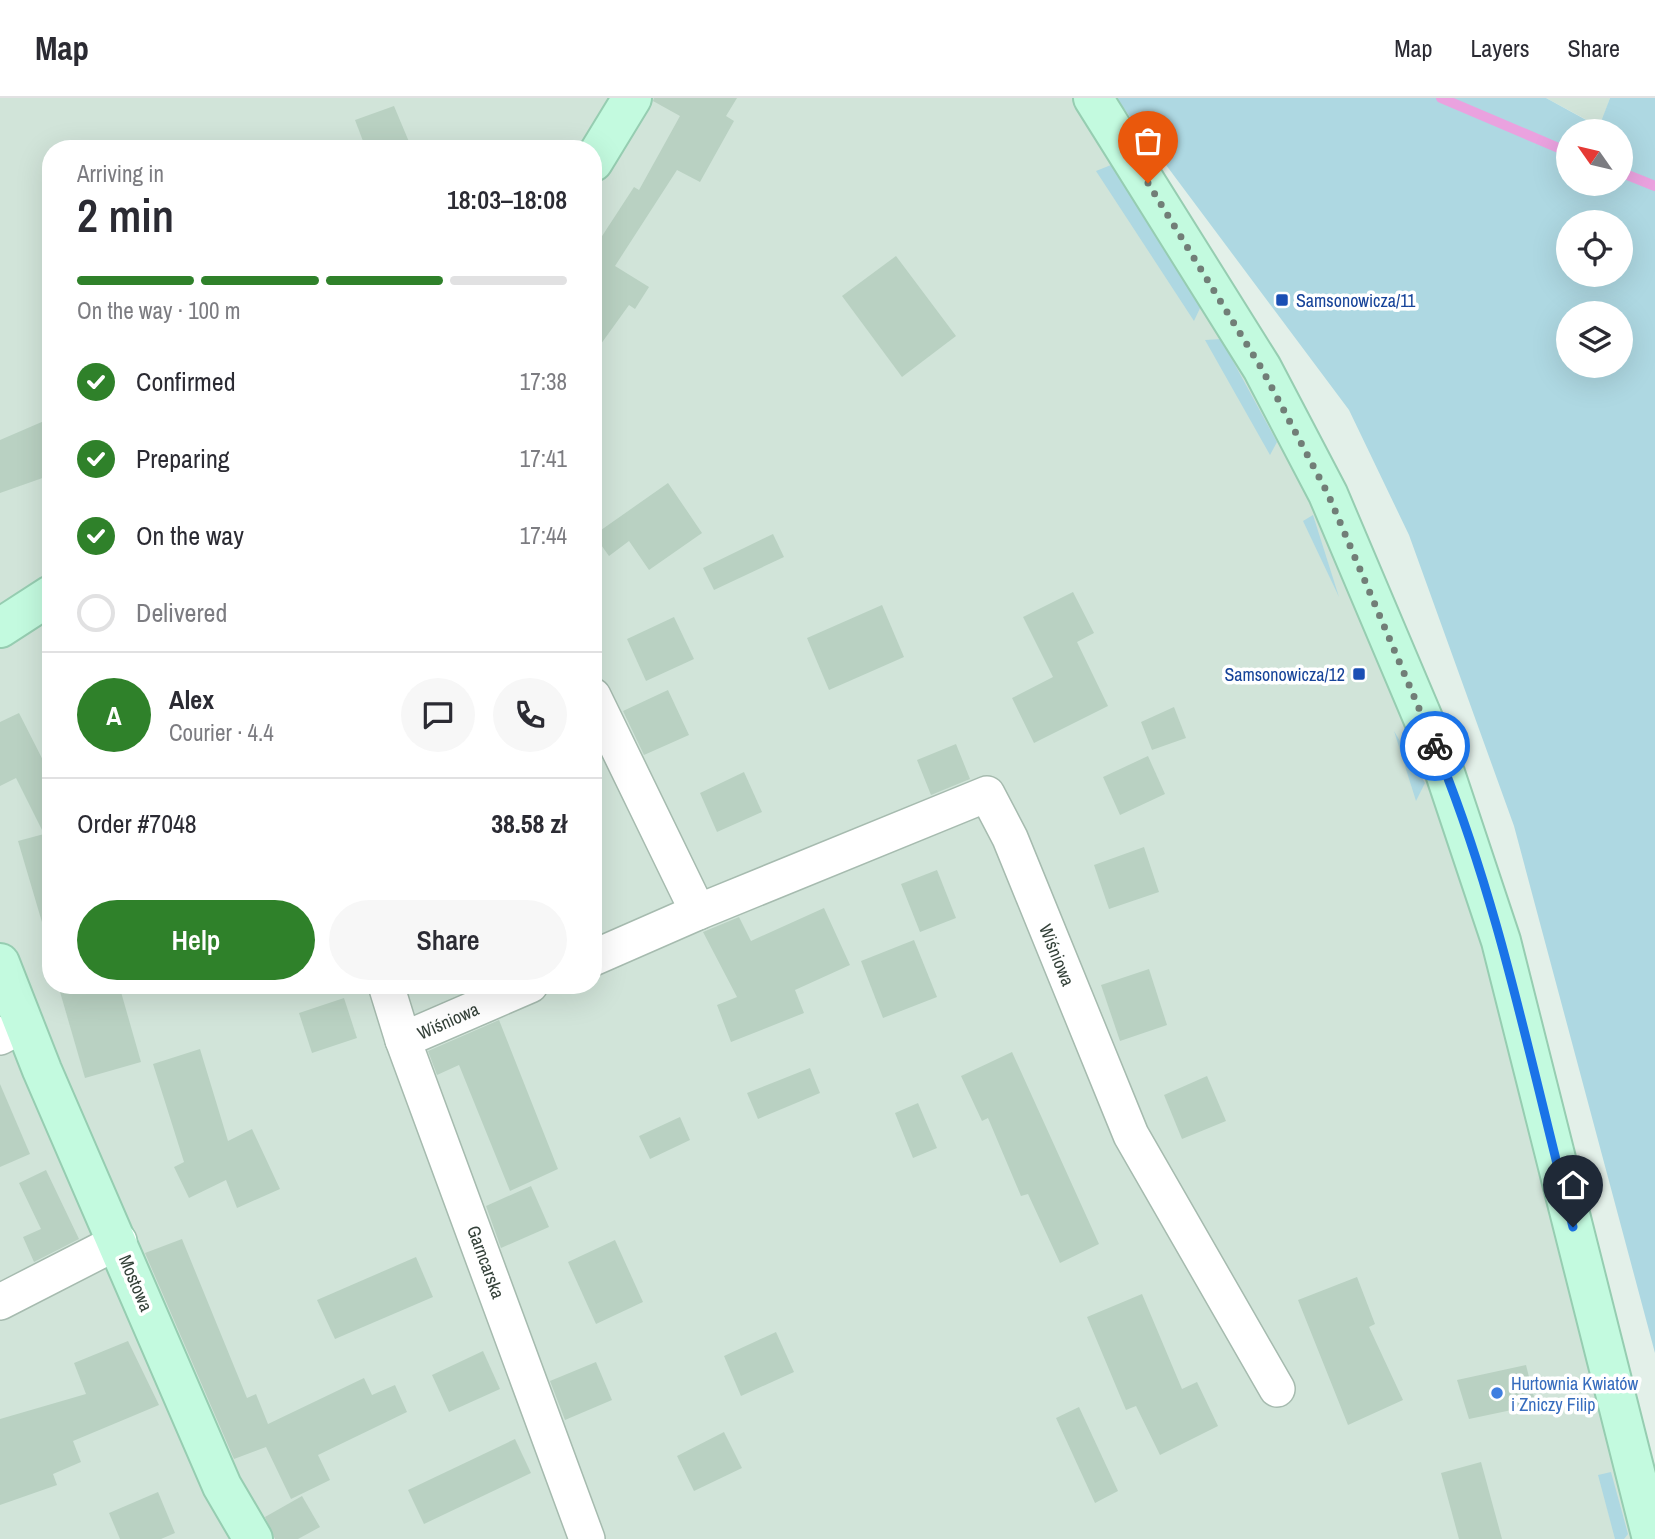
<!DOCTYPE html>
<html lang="en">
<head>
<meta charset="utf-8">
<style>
	:root { --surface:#fff; --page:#f7f7f7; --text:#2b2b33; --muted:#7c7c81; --line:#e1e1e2; --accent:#2f812a }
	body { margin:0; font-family:"Archivo Narrow",sans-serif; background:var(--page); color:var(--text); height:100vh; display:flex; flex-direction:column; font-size:26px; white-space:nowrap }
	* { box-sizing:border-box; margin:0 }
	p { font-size:23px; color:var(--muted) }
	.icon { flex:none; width:38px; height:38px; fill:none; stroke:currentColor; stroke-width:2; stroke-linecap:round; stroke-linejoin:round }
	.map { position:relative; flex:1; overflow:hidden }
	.drawer { position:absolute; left:42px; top:42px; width:560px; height:854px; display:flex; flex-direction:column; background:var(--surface); border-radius:28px; box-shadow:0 7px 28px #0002 }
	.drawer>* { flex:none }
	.needle { width:46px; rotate:304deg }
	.controls { position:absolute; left:1556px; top:21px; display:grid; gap:14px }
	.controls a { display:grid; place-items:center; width:77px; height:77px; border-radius:50%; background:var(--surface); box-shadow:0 7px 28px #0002; font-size:35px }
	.pin { position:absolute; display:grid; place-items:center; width:60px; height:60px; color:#fff; margin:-72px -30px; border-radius:50% 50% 50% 0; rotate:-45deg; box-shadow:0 0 7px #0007 }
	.pin .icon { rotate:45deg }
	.courier { position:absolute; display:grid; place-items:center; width:70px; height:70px; margin:-35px; border:5px solid #1a73e8; border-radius:50%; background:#fff; color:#222; box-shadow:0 2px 9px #0007 }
	.overview em { font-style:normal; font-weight:600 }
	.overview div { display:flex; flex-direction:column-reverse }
	.overview { display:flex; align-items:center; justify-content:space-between; height:119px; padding:0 35px }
	h1 { font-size:46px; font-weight:600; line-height:52px }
	.bar { display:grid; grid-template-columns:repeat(4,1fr); gap:10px 7px; align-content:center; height:84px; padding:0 35px }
	.bar i { height:9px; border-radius:5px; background:var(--line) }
	.bar .current { background:var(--accent) }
	.bar p { grid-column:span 4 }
	.line { display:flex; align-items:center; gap:18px; padding:0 35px; border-top:2px solid var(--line) }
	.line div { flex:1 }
	.round { display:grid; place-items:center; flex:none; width:74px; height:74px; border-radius:37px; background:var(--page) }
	ol { padding:0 35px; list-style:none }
	li { display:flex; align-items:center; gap:21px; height:77px }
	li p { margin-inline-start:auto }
	li .icon { padding:7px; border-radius:50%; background:var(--accent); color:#fff; stroke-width:4 }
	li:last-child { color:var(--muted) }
	li i { width:38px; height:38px; border:4px solid var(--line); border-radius:50% }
	.cta { display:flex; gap:14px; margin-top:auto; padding:14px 35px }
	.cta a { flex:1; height:80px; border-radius:42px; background:var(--accent); color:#fff; font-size:28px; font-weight:600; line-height:80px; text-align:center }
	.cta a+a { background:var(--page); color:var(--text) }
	header { display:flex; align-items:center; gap:42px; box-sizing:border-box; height:98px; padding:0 35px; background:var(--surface); border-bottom:2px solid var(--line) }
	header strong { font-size:33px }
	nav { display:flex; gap:38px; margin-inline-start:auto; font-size:24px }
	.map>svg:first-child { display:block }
	.residential { fill:#d1e4d9; fill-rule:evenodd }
	.green { fill:#aed8e2; fill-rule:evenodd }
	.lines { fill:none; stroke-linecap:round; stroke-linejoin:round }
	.stream { stroke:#eaa2df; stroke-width:10 }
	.building { fill:#b9d1c2 }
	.street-casing { stroke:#a6bbaf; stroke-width:38 }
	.secondary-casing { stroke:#96cdb1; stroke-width:42 }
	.street { stroke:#fff; stroke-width:35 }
	.secondary { stroke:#c3fadf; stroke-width:38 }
	.done { stroke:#717e77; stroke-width:7; stroke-dasharray:0 12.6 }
	.route { stroke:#1a73e8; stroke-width:9 }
	.transit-dot { fill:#1a4fb4; stroke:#fff; stroke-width:2.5 }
	.shop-dot { fill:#3f7fe0; stroke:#fff; stroke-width:2.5 }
	.labels { text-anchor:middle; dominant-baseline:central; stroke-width:7; stroke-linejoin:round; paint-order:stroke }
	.transit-label { font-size:18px; fill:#164399; stroke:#fff; text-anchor:start }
	.street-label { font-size:18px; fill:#344139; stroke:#fff }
	.shop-label { font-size:18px; fill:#366cbe; stroke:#fff; text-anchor:start }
</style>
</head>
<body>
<header>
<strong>Map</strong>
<nav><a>Map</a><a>Layers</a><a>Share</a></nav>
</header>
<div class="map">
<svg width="1655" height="1441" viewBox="0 0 1655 1441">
	<rect width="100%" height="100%" fill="#e3f0e9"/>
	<g class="residential">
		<path d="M 0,0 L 1093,0 L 1262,270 L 1441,663 L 1652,1441 L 0,1441 ZM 51,51 L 593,51 L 593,887 L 51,887 Z"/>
		<polygon points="1546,0 1610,0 1600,29"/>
	</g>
	<g class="green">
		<path d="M 1116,0 L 1546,0 L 1599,29 L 1610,0 L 1655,0 L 1655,1255 L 1514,728 L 1409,437 L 1349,312 ZM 1568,33 L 1620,33 L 1620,86 L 1568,86 ZM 1568,124 L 1620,124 L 1620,177 L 1568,177 ZM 1620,215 L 1620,268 L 1568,268 L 1568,215 Z"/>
		<polygon points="1111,67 1201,208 1194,223 1096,73"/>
		<polygon points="1221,241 1277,344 1270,357 1205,242"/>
		<polygon points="1313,417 1339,499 1303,423"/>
		<polygon points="1394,633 1425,685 1416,703"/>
		<polygon points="1611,1374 1628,1436 1624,1441 1615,1441 1598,1377"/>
	</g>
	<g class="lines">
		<g class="stream">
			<polyline points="1441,0 1568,54"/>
			<polyline points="1620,74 1655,88"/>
		</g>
	</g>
	<g class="building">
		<polygon points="654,0 737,0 726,18 734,23 700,84 677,72 615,168 649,189 635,211 629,207 593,257 593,152 634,89 639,92 680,18 653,3"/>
		<polygon points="394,8 412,51 366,51 355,22"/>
		<polygon points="896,158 956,238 902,279 842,198"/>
		<polygon points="51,320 51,377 0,395 0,342"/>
		<polygon points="668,385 702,435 649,472 629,443 609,458 594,437"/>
		<polygon points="773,436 784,459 714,492 703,470"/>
		<polygon points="1073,494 1094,535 1077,544 1108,608 1034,645 1012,600 1053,579 1023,519"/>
		<polygon points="882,507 904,559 829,592 807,540"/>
		<polygon points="674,519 694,561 646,583 627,541"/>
		<polygon points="668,592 689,637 644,657 623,613"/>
		<polygon points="1174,609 1186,640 1152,652 1141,624"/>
		<polygon points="19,615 51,678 51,830 44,831 18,743 44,736 16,680 0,688 0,624"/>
		<polygon points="956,646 970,681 931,697 917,662"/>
		<polygon points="1148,658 1165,696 1120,717 1103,679"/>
		<polygon points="744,674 762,714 717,734 700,695"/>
		<polygon points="1144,749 1159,794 1109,811 1094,767"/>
		<polygon points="937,772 956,820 920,834 901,786"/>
		<polygon points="824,810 850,867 795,892 804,915 731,944 717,907 737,899 703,834 739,819 751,843"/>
		<polygon points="914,842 937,899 883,920 861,863"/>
		<polygon points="1149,871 1167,927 1120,943 1101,887"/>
		<polygon points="58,887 119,887 141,964 85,980"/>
		<polygon points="344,900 357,940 312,955 299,915"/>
		<polygon points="499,922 558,1071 510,1093 459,967 437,977 428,953"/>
		<polygon points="200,951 228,1043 252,1031 280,1091 237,1110 226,1082 189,1100 174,1069 184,1064 153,966"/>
		<polygon points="1012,954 1099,1146 1060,1165 1028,1096 1021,1098 988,1020 982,1023 961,978"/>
		<polygon points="810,970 820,995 758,1021 747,995"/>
		<polygon points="1207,978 1226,1023 1182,1041 1164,997"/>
		<polygon points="0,986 30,1056 0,1069"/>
		<polygon points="918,1005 937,1050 913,1060 895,1015"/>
		<polygon points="680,1019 690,1042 650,1061 639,1038"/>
		<polygon points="46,1072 79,1141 34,1164 23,1139 41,1131 19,1085"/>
		<polygon points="531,1088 549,1129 501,1150 486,1108"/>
		<polygon points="182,1141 247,1300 256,1296 268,1326 364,1280 372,1297 395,1287 407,1314 318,1357 330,1382 291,1401 266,1349 234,1361 145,1155"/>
		<polygon points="615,1142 643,1204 596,1226 568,1164"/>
		<polygon points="416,1159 433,1199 335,1241 317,1202"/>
		<polygon points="1357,1179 1375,1226 1369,1229 1403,1302 1348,1327 1298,1202"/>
		<polygon points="1142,1196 1182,1291 1197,1284 1218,1328 1160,1357 1136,1308 1126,1312 1087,1219"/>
		<polygon points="776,1234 794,1274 741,1298 724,1258"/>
		<polygon points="128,1243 159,1307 73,1343 81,1364 53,1376 57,1387 0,1407 0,1321 86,1296 74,1265"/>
		<polygon points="483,1253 500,1291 449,1314 432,1277"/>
		<polygon points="596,1264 612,1302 565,1322 550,1283"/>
		<polygon points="1526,1267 1536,1307 1469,1321 1457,1282"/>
		<polygon points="1079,1309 1118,1393 1095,1405 1056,1320"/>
		<polygon points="724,1334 742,1370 694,1393 677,1358"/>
		<polygon points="515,1341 531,1375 424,1426 408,1392"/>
		<polygon points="1481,1364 1502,1441 1459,1441 1441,1375"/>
		<polygon points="158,1394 175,1435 161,1441 120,1441 109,1415"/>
		<polygon points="302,1398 320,1429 298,1441 275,1441 265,1419"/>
	</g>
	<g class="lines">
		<defs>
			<g id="street">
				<polyline points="593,598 698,814 987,696 1010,740 1131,1037 1277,1291"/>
				<polyline points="593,860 698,814"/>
				<polyline points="386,887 403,942 587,1441"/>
				<polyline points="0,939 23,927"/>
				<polyline points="403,942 530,887"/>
				<polyline points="0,1204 119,1143"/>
			</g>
			<g id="secondary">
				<polyline points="1093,0 1262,270 1328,396 1441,663 1501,843 1652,1441"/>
				<polyline points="593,64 632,0"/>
				<polyline points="0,530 51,497"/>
				<polyline points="0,865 42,972 222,1388 253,1441"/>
			</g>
		</defs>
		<use href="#street" class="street-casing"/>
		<use href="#secondary" class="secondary-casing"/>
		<use href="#street" class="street"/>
		<use href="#secondary" class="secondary"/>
	</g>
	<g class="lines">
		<polyline class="done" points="1148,85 1262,271 1328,396 1435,648"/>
		<path class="route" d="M 1435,648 C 1499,802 1531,968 1573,1129"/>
	</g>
	<g class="transit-dot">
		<rect x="1275" y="195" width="14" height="14" rx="3.5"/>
		<rect x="1352" y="569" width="14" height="14" rx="3.5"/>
	</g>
	<circle class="shop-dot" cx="1497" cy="1295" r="7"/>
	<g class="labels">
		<g class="transit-label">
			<text x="1296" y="202">Samsonowicza/11</text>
			<text x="1345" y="576" text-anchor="end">Samsonowicza/12</text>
		</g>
		<g class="street-label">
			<text transform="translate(1057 857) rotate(68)">Wiśniowa</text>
			<text transform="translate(448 923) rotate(-24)">Wiśniowa</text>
			<text transform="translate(486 1164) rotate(70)">Garncarska</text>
			<text transform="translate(136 1185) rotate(67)">Mostowa</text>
		</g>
		<g class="shop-label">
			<text x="1511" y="1285">Hurtownia Kwiatów<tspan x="1511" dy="21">i Zniczy Filip</tspan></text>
		</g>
	</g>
</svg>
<div class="controls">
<a><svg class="needle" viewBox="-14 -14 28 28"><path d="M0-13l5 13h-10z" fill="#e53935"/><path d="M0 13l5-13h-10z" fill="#7c7c81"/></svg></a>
<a><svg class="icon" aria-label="locate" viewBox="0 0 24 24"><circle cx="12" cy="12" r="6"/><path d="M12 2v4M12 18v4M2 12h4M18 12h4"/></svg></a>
<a><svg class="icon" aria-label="layers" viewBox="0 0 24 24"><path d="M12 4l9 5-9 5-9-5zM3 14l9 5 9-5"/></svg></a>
</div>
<div class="pin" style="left:1148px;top:85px;background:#ea580c"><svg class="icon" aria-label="bag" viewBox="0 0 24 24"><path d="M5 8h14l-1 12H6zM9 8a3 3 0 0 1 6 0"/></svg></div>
<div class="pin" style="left:1573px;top:1129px;background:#1f2937"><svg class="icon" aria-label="home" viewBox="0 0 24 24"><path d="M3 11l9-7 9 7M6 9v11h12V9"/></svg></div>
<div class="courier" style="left:1435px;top:648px"><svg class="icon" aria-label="bike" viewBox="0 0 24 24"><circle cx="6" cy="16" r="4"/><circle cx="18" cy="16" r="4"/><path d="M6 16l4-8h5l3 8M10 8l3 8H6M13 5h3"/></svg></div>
<section class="drawer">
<div class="overview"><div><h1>2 min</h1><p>Arriving in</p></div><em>18:03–18:08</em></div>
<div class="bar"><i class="current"></i><i class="current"></i><i class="current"></i><i></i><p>On the way · 100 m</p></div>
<ol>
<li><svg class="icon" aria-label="check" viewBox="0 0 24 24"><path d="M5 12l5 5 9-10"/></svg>Confirmed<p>17:38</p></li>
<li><svg class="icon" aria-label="check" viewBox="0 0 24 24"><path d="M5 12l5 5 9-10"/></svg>Preparing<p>17:41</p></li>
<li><svg class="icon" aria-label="check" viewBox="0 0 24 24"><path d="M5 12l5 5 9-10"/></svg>On the way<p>17:44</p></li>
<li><i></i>Delivered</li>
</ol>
<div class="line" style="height:126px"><b class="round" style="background:var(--accent);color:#fff">A</b><div><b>Alex</b><p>Courier · 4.4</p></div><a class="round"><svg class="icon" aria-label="chat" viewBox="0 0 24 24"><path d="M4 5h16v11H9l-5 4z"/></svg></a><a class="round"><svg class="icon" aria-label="phone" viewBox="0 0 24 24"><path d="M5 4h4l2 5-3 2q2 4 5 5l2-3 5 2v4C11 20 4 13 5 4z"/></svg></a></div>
<div class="line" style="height:91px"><div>Order #7048</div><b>38.58 zł</b></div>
<div class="cta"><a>Help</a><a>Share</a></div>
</section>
</div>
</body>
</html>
